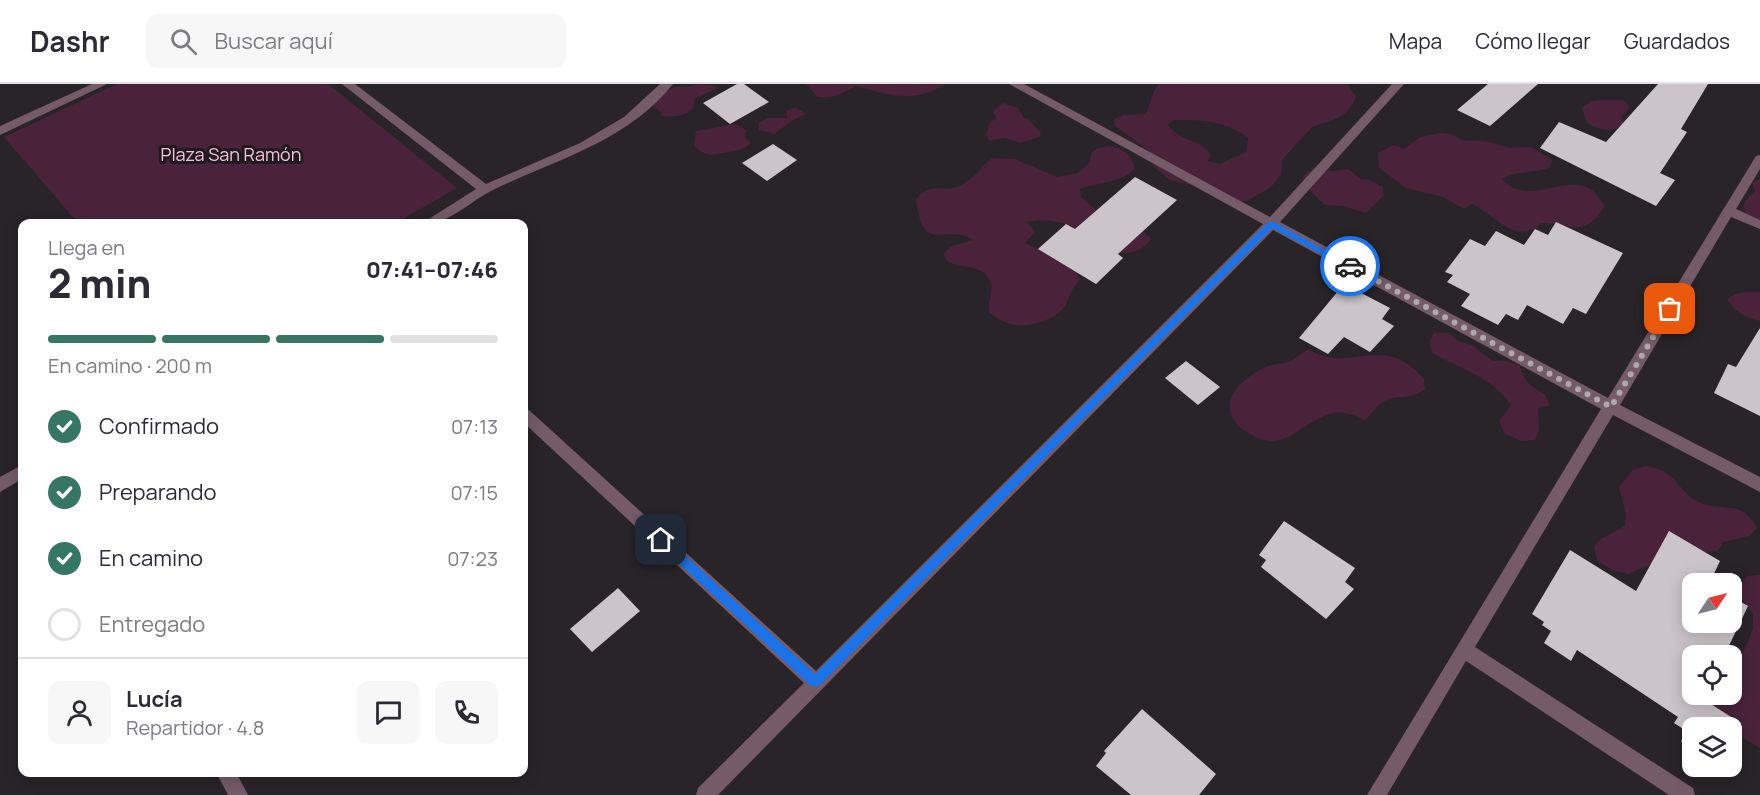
<!DOCTYPE html>
<html lang="es">
<head>
<meta charset="utf-8">
<style>
	:root { --surface:#fff; --page:#f7f7f7; --text:#2b2b33; --muted:#7c7c81; --line:#e1e1e2; --accent:#367764 }
	body { margin:0; font-family:Manrope,sans-serif; background:var(--page); color:var(--text); height:100vh; display:flex; flex-direction:column; font-size:22px; white-space:nowrap }
	* { box-sizing:border-box; margin:0 }
	p { font-size:20px; color:var(--muted) }
	.icon { flex:none; width:33px; height:33px; fill:none; stroke:currentColor; stroke-width:2; stroke-linecap:round; stroke-linejoin:round }
	.map { position:relative; flex:1; overflow:hidden }
	.details { position:absolute; left:18px; top:135px; width:510px; height:558px; display:flex; flex-direction:column; background:var(--surface); border-radius:12px; box-shadow:0 3px 15px #0003 }
	.details>* { flex:none }
	.needle { width:39px; rotate:55deg }
	.buttons { position:absolute; left:1682px; top:489px; display:grid; gap:12px }
	.buttons a { display:grid; place-items:center; width:60px; height:60px; border-radius:12px; background:var(--surface); box-shadow:0 3px 15px #0003; font-size:30px }
	.pin { position:absolute; display:grid; place-items:center; width:51px; height:51px; color:#fff; margin:-26px; border-radius:12px; box-shadow:0 3px 9px #0006 }
	.courier { position:absolute; display:grid; place-items:center; width:60px; height:60px; margin:-30px; border:4px solid #1a73e8; border-radius:50%; background:#fff; color:#222; box-shadow:0 2px 8px #0007 }
	.head em { font-style:normal; font-weight:800 }
	.head div { display:flex; flex-direction:column-reverse }
	.head { display:flex; align-items:center; justify-content:space-between; height:102px; padding:0 30px }
	h1 { font-size:39px; font-weight:800; line-height:45px }
	.bar { display:grid; grid-template-columns:repeat(4,1fr); gap:9px 6px; align-content:center; height:72px; padding:0 30px }
	.bar i { height:8px; border-radius:4px; background:var(--line) }
	.bar .current { background:var(--accent) }
	.bar p { grid-column:span 4 }
	.line { display:flex; align-items:center; gap:15px; padding:0 30px; border-top:2px solid var(--line) }
	.line div { flex:1 }
	.round { display:grid; place-items:center; flex:none; width:63px; height:63px; border-radius:12px; background:var(--page) }
	ol { padding:0 30px; list-style:none }
	li { display:flex; align-items:center; gap:18px; height:66px }
	li p { margin-inline-start:auto }
	li .icon { padding:6px; border-radius:50%; background:var(--accent); color:#fff; stroke-width:4 }
	li:last-child { color:var(--muted) }
	li i { width:33px; height:33px; border:3px solid var(--line); border-radius:50% }
	header { display:flex; align-items:center; gap:36px; box-sizing:border-box; height:84px; padding:0 30px; background:var(--surface); border-bottom:2px solid var(--line) }
	header strong { font-size:28px }
	nav { display:flex; gap:33px; margin-inline-start:auto; font-size:21px }
	.search { width:420px; height:54px; background:var(--page); display:flex; align-items:center; gap:15px; box-sizing:border-box; padding:0 21px; border-radius:12px; color:var(--muted); font-size:22px }
	.map>svg:first-child { display:block }
	.green { fill:#4a233a; fill-rule:evenodd }
	.building { fill:#cbc4c8 }
	.lines { fill:none; stroke-linecap:round; stroke-linejoin:round }
	.lane { fill:#755a68; fill-rule:evenodd }
	.street { fill:#755a68; fill-rule:evenodd }
	.route { fill:#1a73e8 }
	.done { stroke:#ada9ab; stroke-width:6; stroke-dasharray:0 10.8 }
	.labels { text-anchor:middle; dominant-baseline:central; stroke-width:6; stroke-linejoin:round; paint-order:stroke }
	.park-label { font-size:18px; fill:#f7c1df; stroke:#1f1b1d }
</style>
</head>
<body>
<header>
<strong>Dashr</strong>
<div class="search"><svg class="icon" aria-label="search" viewBox="0 0 24 24"><circle cx="10" cy="10" r="6"/><path d="M15 15l6 6"/></svg>Buscar aquí</div>
<nav><a>Mapa</a><a>Cómo llegar</a><a>Guardados</a></nav>
</header>
<div class="map">
<svg width="1760" height="711" viewBox="0 0 1760 711">
	<rect width="100%" height="100%" fill="#292427"/>
	<g class="green">
		<polygon points="117,0 328,0 457,104 396,139 78,139 4,53"/>
		<path d="M 698,0 L 717,2 L 716,5 L 695,14 C 694,18 694,22 692,25 C 687,32 668,34 661,32 L 662,29 L 652,21 C 659,14 666,4 677,3 C 686,2 690,4 698,0 Z"/>
		<path d="M 806,0 L 945,0 C 916,20 887,11 856,2 C 842,9 834,15 818,13 Z"/>
		<path d="M 1159,0 L 1347,0 L 1356,12 C 1350,34 1331,36 1312,43 L 1282,76 L 1281,91 L 1271,103 L 1247,117 L 1234,117 L 1200,103 L 1170,96 L 1154,83 L 1148,66 L 1115,42 L 1114,35 L 1123,31 L 1145,30 C 1152,21 1150,9 1159,0 ZM 1173,36 C 1201,36 1225,36 1248,54 L 1246,68 L 1220,80 L 1208,77 L 1211,70 C 1199,55 1179,57 1168,41 Z"/>
		<path d="M 1600,16 L 1623,16 L 1630,23 L 1621,33 L 1624,40 C 1612,50 1599,46 1587,39 L 1582,24 L 1591,17 Z"/>
		<polygon points="1003,19 1018,24 1024,34 1028,35 1041,49 1039,53 1020,59 1005,54 989,57 986,50 990,39 996,34 993,27"/>
		<polygon points="795,23 806,30 793,36 774,50 759,46 759,38 769,34 787,34 786,27"/>
		<path d="M 735,40 L 746,46 L 745,54 L 751,59 C 743,66 738,66 729,68 C 713,70 708,75 694,62 L 696,47 Z"/>
		<path d="M 1439,49 L 1451,50 L 1462,56 L 1485,57 L 1510,64 L 1531,63 L 1552,76 L 1550,83 C 1535,90 1515,86 1502,95 C 1528,125 1567,87 1593,107 C 1598,111 1601,117 1605,122 C 1583,156 1572,139 1541,139 C 1517,164 1493,129 1472,120 L 1464,125 L 1443,113 L 1406,104 L 1379,84 L 1378,69 L 1393,61 L 1404,65 L 1420,53 Z"/>
		<path d="M 1109,62 C 1122,64 1132,70 1135,84 C 1123,99 1098,98 1080,105 L 1081,113 L 1096,126 L 1099,134 C 1119,138 1138,139 1151,155 C 1133,181 1101,165 1080,150 C 1076,147 1074,143 1069,141 C 1055,136 1041,135 1027,138 L 1035,148 L 1025,159 L 1068,180 L 1076,187 L 1080,196 C 1072,204 1070,210 1066,220 C 1058,236 1026,245 1010,240 C 1002,238 996,233 989,228 C 987,216 994,208 991,199 C 984,179 961,185 949,178 C 946,176 945,172 943,170 L 951,162 L 973,156 C 946,138 923,174 916,115 C 933,96 941,110 959,102 C 974,95 980,84 992,74 L 1015,75 L 1057,93 L 1078,89 L 1090,78 L 1091,69 L 1098,64 Z"/>
		<polygon points="1314,84 1332,87 1348,85 1361,95 1367,95 1383,103 1384,111 1366,129 1343,122 1325,121 1303,100 1303,92"/>
		<polygon points="1760,95 1760,145 1748,132 1743,123 1745,117 1755,107 1752,99"/>
		<path d="M 1746,208 L 1760,208 L 1760,237 C 1745,233 1736,229 1727,215 L 1735,210 Z"/>
		<path d="M 1434,249 L 1448,249 L 1458,257 L 1472,261 L 1493,277 L 1507,277 L 1520,282 C 1523,297 1532,303 1545,310 L 1550,321 L 1538,324 L 1539,346 L 1535,356 L 1521,357 L 1505,350 L 1499,337 L 1511,321 C 1493,293 1460,285 1432,269 L 1429,258 Z"/>
		<path d="M 1308,265 C 1351,292 1382,246 1424,295 L 1425,305 C 1408,317 1402,310 1387,316 C 1378,319 1372,330 1365,336 C 1355,332 1345,327 1334,329 C 1302,335 1286,372 1250,350 C 1243,346 1237,342 1233,335 C 1220,312 1248,291 1266,283 C 1273,280 1281,280 1288,278 C 1295,276 1302,269 1308,265 Z"/>
		<path d="M 1645,382 C 1681,387 1676,409 1701,419 C 1725,429 1741,414 1757,444 L 1749,452 L 1723,458 L 1718,467 C 1697,468 1646,479 1629,490 L 1612,486 L 1597,476 L 1594,462 L 1602,454 L 1625,442 L 1626,430 L 1619,403 L 1633,386 Z"/>
		<polygon points="1760,491 1760,664 1731,647 1731,644 1703,615 1703,611 1731,610 1731,578 1743,569 1753,545 1753,530 1742,515 1740,502 1747,492"/>
	</g>
	<g class="building">
		<polygon points="737,0 744,0 769,18 730,40 703,19"/>
		<polygon points="1488,0 1538,0 1490,42 1457,26"/>
		<polygon points="1658,0 1708,0 1681,45 1687,48 1660,89 1675,96 1656,122 1540,64 1559,38 1606,58"/>
		<polygon points="773,60 797,76 767,97 742,79"/>
		<polygon points="1135,93 1177,116 1118,170 1123,174 1096,200 1038,165 1066,140 1075,145"/>
		<polygon points="1556,138 1623,169 1586,230 1573,224 1563,240 1527,221 1518,236 1506,230 1498,241 1461,222 1470,210 1447,198 1453,191 1445,188 1470,155 1485,162 1496,147 1524,161 1535,145 1548,151"/>
		<polygon points="1344,200 1390,224 1382,235 1394,242 1370,268 1344,253 1328,270 1299,254"/>
		<polygon points="1760,244 1760,332 1714,309 1728,280 1736,283"/>
		<polygon points="1186,277 1220,303 1198,321 1165,294"/>
		<polygon points="1284,437 1355,484 1345,498 1354,505 1326,535 1261,483 1266,476 1259,471"/>
		<polygon points="1669,447 1720,477 1709,500 1692,500 1692,538 1731,538 1731,512 1748,522 1724,572 1692,572 1692,610 1706,610 1703,615 1739,638 1731,658 1731,644 1692,644 1692,666 1681,657 1688,648 1674,639 1678,633 1577,566 1571,577 1544,559 1551,547 1542,541 1544,538 1532,530 1570,466 1636,507"/>
		<polygon points="618,504 640,527 592,568 570,545"/>
		<polygon points="1142,625 1216,690 1199,711 1131,711 1096,682 1106,669 1104,667"/>
	</g>
	<g class="lines">
		<polygon class="lane" points="216,688 236,688 248,711 228,711"/>
		<g class="street">
			<polygon points="92,0 107,0 0,51 0,42"/>
			<path d="M 342,0 L 355,0 L 486,100 L 580,59 L 624,33 L 660,0 L 673,0 C 627,58 554,76 491,107 C 466,120 450,140 421,140 L 476,105 Z"/>
			<polygon points="1009,0 1024,0 1270,133 1392,0 1404,0 1280,138 1608,314 1756,72 1760,71 1760,85 1736,125 1760,136 1760,145 1731,133 1620,321 1760,393 1760,408 1613,331 1475,563 1693,704 1695,711 1669,711 1466,577 1387,711 1367,711 1601,325 1273,146 718,711 696,711 698,704 804,599 524,339 524,324 529,326 816,587 1263,140"/>
			<polygon points="22,381 22,395 0,408 0,393"/>
		</g>
	</g>
	<polygon class="route" points="1268,138 1274,138 1354,182 1347,184 1272,144 819,602 811,602 657,459 657,452 664,452 815,590"/>
	<g class="lines">
		<polyline class="done" points="1350,182 1611,323 1670,225"/>
	</g>
	<g class="labels">
		<g class="park-label">
			<text x="231" y="70">Plaza San Ramón</text>
		</g>
	</g>
</svg>
<div class="buttons">
<a><svg class="needle" viewBox="-14 -14 28 28"><path d="M0-13l5 13h-10z" fill="#e53935"/><path d="M0 13l5-13h-10z" fill="#7c7c81"/></svg></a>
<a><svg class="icon" aria-label="locate" viewBox="0 0 24 24"><circle cx="12" cy="12" r="6"/><path d="M12 2v4M12 18v4M2 12h4M18 12h4"/></svg></a>
<a><svg class="icon" aria-label="layers" viewBox="0 0 24 24"><path d="M12 4l9 5-9 5-9-5zM3 14l9 5 9-5"/></svg></a>
</div>
<div class="pin" style="left:1670px;top:225px;background:#ea580c"><svg class="icon" aria-label="bag" viewBox="0 0 24 24"><path d="M5 8h14l-1 12H6zM9 8a3 3 0 0 1 6 0"/></svg></div>
<div class="pin" style="left:661px;top:456px;background:#1f2937"><svg class="icon" aria-label="home" viewBox="0 0 24 24"><path d="M3 11l9-7 9 7M6 9v11h12V9"/></svg></div>
<div class="courier" style="left:1350px;top:182px"><svg class="icon" aria-label="car" viewBox="0 0 24 24"><path d="M5 17H2v-5l4-1 3-4h7l3 4 3 1v5h-3M9 17h6M6 11h13"/><circle cx="7" cy="17" r="2"/><circle cx="17" cy="17" r="2"/></svg></div>
<section class="details">
<div class="head"><div><h1>2 min</h1><p>Llega en</p></div><em>07:41–07:46</em></div>
<div class="bar"><i class="current"></i><i class="current"></i><i class="current"></i><i></i><p>En camino · 200 m</p></div>
<ol>
<li><svg class="icon" aria-label="check" viewBox="0 0 24 24"><path d="M5 12l5 5 9-10"/></svg>Confirmado<p>07:13</p></li>
<li><svg class="icon" aria-label="check" viewBox="0 0 24 24"><path d="M5 12l5 5 9-10"/></svg>Preparando<p>07:15</p></li>
<li><svg class="icon" aria-label="check" viewBox="0 0 24 24"><path d="M5 12l5 5 9-10"/></svg>En camino<p>07:23</p></li>
<li><i></i>Entregado</li>
</ol>
<div class="line" style="height:108px"><a class="round"><svg class="icon" aria-label="person" viewBox="0 0 24 24"><circle cx="12" cy="8" r="4"/><path d="M4 21q1-7 8-7t8 7"/></svg></a><div><b>Lucía</b><p>Repartidor · 4.8</p></div><a class="round"><svg class="icon" aria-label="chat" viewBox="0 0 24 24"><path d="M4 5h16v11H9l-5 4z"/></svg></a><a class="round"><svg class="icon" aria-label="phone" viewBox="0 0 24 24"><path d="M5 4h4l2 5-3 2q2 4 5 5l2-3 5 2v4C11 20 4 13 5 4z"/></svg></a></div>
</section>
</div>
</body>
</html>
